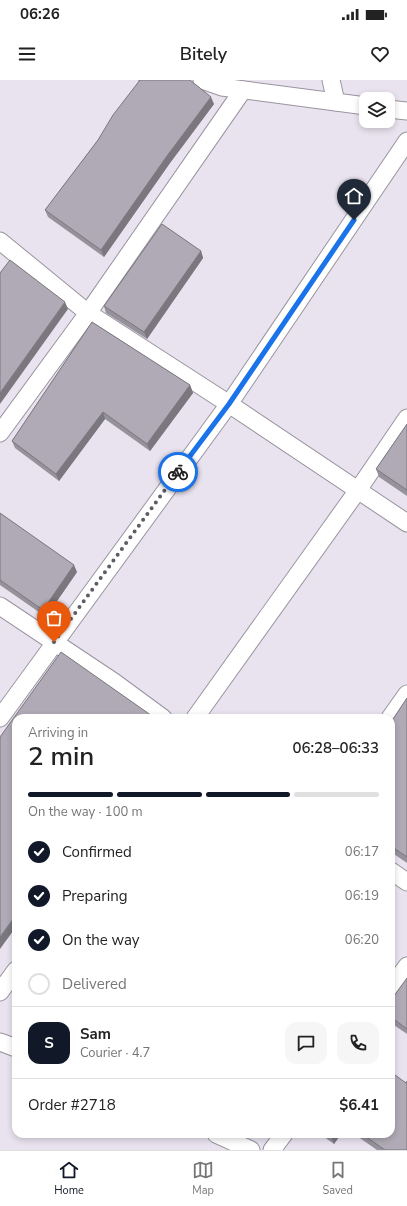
<!DOCTYPE html>
<html lang="en">
<head>
<meta charset="utf-8">
<style>
	:root { --surface:#fff; --page:#f6f6f6; --text:#222; --muted:#767676; --line:#e0e0e0; --accent:#111827 }
	body { margin:0; font-family:"Nunito Sans",sans-serif; background:var(--page); color:var(--text); height:100vh; display:flex; flex-direction:column; font-size:15px; white-space:nowrap }
	* { box-sizing:border-box; margin:0 }
	p { font-size:13px; color:var(--muted) }
	.icon { flex:none; width:22px; height:22px; fill:none; stroke:currentColor; stroke-width:2; stroke-linecap:round; stroke-linejoin:round }
	.map { position:relative; flex:1; overflow:hidden }
	.panel { position:absolute; left:12px; top:634px; width:383px; height:424px; display:flex; flex-direction:column; background:var(--surface); border-radius:12px; box-shadow:0 2px 6px #0003 }
	.panel>* { flex:none }
	.tools { position:absolute; left:359px; top:12px; display:grid; gap:8px }
	.tools a { display:grid; place-items:center; width:36px; height:36px; border-radius:8px; background:var(--surface); box-shadow:0 2px 6px #0003; font-size:20px }
	.pin { position:absolute; display:grid; place-items:center; width:34px; height:34px; color:#fff; margin:-41px -17px; border-radius:50% 50% 50% 0; rotate:-45deg; box-shadow:0 0 4px #0007 }
	.pin .icon { rotate:45deg }
	.courier { position:absolute; display:grid; place-items:center; width:40px; height:40px; margin:-20px; border:3px solid #1a73e8; border-radius:50%; background:#fff; color:#222; box-shadow:0 1px 5px #0007 }
	.headline em { font-style:normal; font-weight:600 }
	.headline div { display:flex; flex-direction:column-reverse }
	.headline { display:flex; align-items:center; justify-content:space-between; height:68px; padding:0 16px }
	h1 { font-size:26px; font-weight:600; line-height:30px }
	.bar { display:grid; grid-template-columns:repeat(4,1fr); gap:6px 4px; align-content:center; height:48px; padding:0 16px }
	.bar i { height:5px; border-radius:3px; background:var(--line) }
	.bar .on { background:var(--accent) }
	.bar p { grid-column:span 4 }
	.line { display:flex; align-items:center; gap:10px; padding:0 16px; border-top:1px solid var(--line) }
	.line div { flex:1 }
	.round { display:grid; place-items:center; flex:none; width:42px; height:42px; border-radius:12px; background:var(--page) }
	ol { padding:0 16px; list-style:none }
	li { display:flex; align-items:center; gap:12px; height:44px }
	li p { margin-inline-start:auto }
	li .icon { padding:4px; border-radius:50%; background:var(--accent); color:#fff; stroke-width:4 }
	li:last-child { color:var(--muted) }
	li i { width:22px; height:22px; border:2px solid var(--line); border-radius:50% }
	.status { display:flex; justify-content:space-between; align-items:center; height:28px; padding:0 20px; background:var(--surface); direction:ltr }
	.status svg { height:11px; fill:currentColor }
	header { display:flex; justify-content:space-between; align-items:center; height:52px; padding:0 16px; background:var(--surface); font-size:18px; font-weight:600 }
	.tabs { display:flex; justify-content:space-around; align-items:center; height:56px; border-top:1px solid var(--line); background:var(--surface); font-size:11px; color:var(--muted) }
	.tabs a { display:grid; justify-items:center; gap:2px }
	.tabs .on { color:var(--accent) }
	.map>svg:first-child { display:block }
	.lines { fill:none; stroke-linecap:round; stroke-linejoin:round }
	.street-casing { stroke:#99949f; stroke-width:19 }
	.street { stroke:#fff; stroke-width:17 }
	.wall { fill:#96929c }
	.shaded-wall { fill:#7a777f }
	.building { fill:#afaab5; stroke:#7a777f }
	.done { stroke:#5f5c63; stroke-width:4; stroke-dasharray:0 7.2 }
	.route { stroke:#1a73e8; stroke-width:5 }
</style>
</head>
<body>
<div class="status"><b>06:26</b><svg viewBox="0 0 49 12"><path d="M0 12V9h3v3zM5 12V6h3v6zM10 12V3h3v9zM15 12V0h3v12zM26 1h20v11H26zM47 4h2v5h-2z"/></svg></div>
<header><svg class="icon" aria-label="menu" viewBox="0 0 24 24"><path d="M4 6h16M4 12h16M4 18h16"/></svg>Bitely<svg class="icon" aria-label="heart" viewBox="0 0 24 24"><path d="M12 20l-8-8c-3-5 5-10 8-4 3-6 11-1 8 4z"/></svg></header>
<div class="map">
<svg width="407" height="1070" viewBox="0 0 407 1070">
	<rect width="100%" height="100%" fill="#e9e3ef"/>
	<g class="lines">
		<defs>
			<g id="street">
				<polyline points="202,0 222,7 366,26"/>
				<polyline points="331,0 336,22"/>
				<polyline points="388,29 407,31"/>
				<polyline points="0,161 88,233 229,324 407,443"/>
				<polyline points="0,353 88,233 243,10"/>
				<polyline points="0,526 114,602 163,638"/>
				<polyline points="0,638 229,324 407,61"/>
				<polyline points="195,638 358,410 407,338"/>
				<polyline points="390,638 407,614"/>
				<polyline points="391,791 407,802"/>
				<polyline points="391,908 407,886"/>
				<polyline points="0,912 16,890"/>
				<polyline points="0,962 16,968"/>
				<polyline points="216,1054 251,1070"/>
				<polyline points="272,1070 284,1054"/>
			</g>
		</defs>
		<use href="#street" class="street-casing"/>
		<use href="#street" class="street"/>
	</g>
	<g class="wall">
		<polygon points="138,0 190,0 214,24 170,83 104,177 48,137 45,130 98,60 139,2"/>
		<polygon points="201,171 203,178 147,259 106,233 104,226"/>
		<polygon points="92,242 190,305 193,313 150,371 105,339 59,401 15,368 12,361"/>
		<polygon points="407,344 407,416 379,397 376,389"/>
		<polygon points="0,433 77,492 46,537 0,505"/>
		<polygon points="407,618 407,783 391,772 391,642"/>
		<polygon points="407,898 407,954 391,943 391,920"/>
		<polygon points="406,1003 407,1070 377,1070 354,1054 391,1054"/>
		<polygon points="320,1054 341,1054 334,1064"/>
	</g>
	<g class="shaded-wall">
		<polygon points="211,17 214,24 170,83 104,177 101,170 167,76"/>
		<polygon points="201,171 203,178 147,259 144,252"/>
		<polygon points="65,222 68,229 0,324 0,313"/>
		<polygon points="190,305 193,313 150,371 147,364"/>
		<polygon points="103,332 105,339 59,401 56,394"/>
		<polygon points="74,485 77,492 46,537 43,530"/>
		<polygon points="16,835 16,847 0,869 0,857"/>
		<polygon points="333,1054 341,1054 334,1064 331,1056"/>
	</g>
	<g class="building">
		<polygon points="140,0 190,0 211,17 167,76 101,170 45,130 98,60 113,35"/>
		<polygon points="162,144 201,171 144,252 104,226"/>
		<polygon points="10,180 65,222 0,313 0,193"/>
		<polygon points="92,242 190,305 147,364 103,332 56,394 12,361"/>
		<polygon points="407,344 407,410 376,389"/>
		<polygon points="0,433 74,485 43,530 0,500"/>
		<polygon points="61,572 155,638 16,638 16,835 0,857 0,657"/>
		<polygon points="407,618 407,777 391,766 391,642"/>
		<polygon points="407,898 407,949 391,937 391,920"/>
		<polygon points="391,992 406,1003 407,1001 407,1070 385,1070 362,1054 391,1054"/>
	</g>
	<g class="lines">
		<polyline class="done" points="54,562 178,392"/>
		<polyline class="route" points="178,392 229,324 354,140"/>
	</g>
</svg>
<div class="tools">
<a><svg class="icon" aria-label="layers" viewBox="0 0 24 24"><path d="M12 4l9 5-9 5-9-5zM3 14l9 5 9-5"/></svg></a>
</div>
<div class="pin" style="left:54px;top:562px;background:#ea580c"><svg class="icon" aria-label="bag" viewBox="0 0 24 24"><path d="M5 8h14l-1 12H6zM9 8a3 3 0 0 1 6 0"/></svg></div>
<div class="pin" style="left:354px;top:140px;background:#1f2937"><svg class="icon" aria-label="home" viewBox="0 0 24 24"><path d="M3 11l9-7 9 7M6 9v11h12V9"/></svg></div>
<div class="courier" style="left:178px;top:392px"><svg class="icon" aria-label="bike" viewBox="0 0 24 24"><circle cx="6" cy="16" r="4"/><circle cx="18" cy="16" r="4"/><path d="M6 16l4-8h5l3 8M10 8l3 8H6M13 5h3"/></svg></div>
<section class="panel">
<div class="headline"><div><h1>2 min</h1><p>Arriving in</p></div><em>06:28–06:33</em></div>
<div class="bar"><i class="on"></i><i class="on"></i><i class="on"></i><i></i><p>On the way · 100 m</p></div>
<ol>
<li><svg class="icon" aria-label="check" viewBox="0 0 24 24"><path d="M5 12l5 5 9-10"/></svg>Confirmed<p>06:17</p></li>
<li><svg class="icon" aria-label="check" viewBox="0 0 24 24"><path d="M5 12l5 5 9-10"/></svg>Preparing<p>06:19</p></li>
<li><svg class="icon" aria-label="check" viewBox="0 0 24 24"><path d="M5 12l5 5 9-10"/></svg>On the way<p>06:20</p></li>
<li><i></i>Delivered</li>
</ol>
<div class="line" style="height:72px"><b class="round" style="background:var(--accent);color:#fff">S</b><div><b>Sam</b><p>Courier · 4.7</p></div><a class="round"><svg class="icon" aria-label="chat" viewBox="0 0 24 24"><path d="M4 5h16v11H9l-5 4z"/></svg></a><a class="round"><svg class="icon" aria-label="phone" viewBox="0 0 24 24"><path d="M5 4h4l2 5-3 2q2 4 5 5l2-3 5 2v4C11 20 4 13 5 4z"/></svg></a></div>
<div class="line" style="height:52px"><div>Order #2718</div><b>$6.41</b></div>
</section>
</div>
<nav class="tabs">
<a class="on"><svg class="icon" aria-label="home" viewBox="0 0 24 24"><path d="M3 11l9-7 9 7M6 9v11h12V9"/></svg>Home</a>
<a><svg class="icon" aria-label="map" viewBox="0 0 24 24"><path d="M3 6l6-2 6 2 6-2v14l-6 2-6-2-6 2zM9 4v14M15 6v14"/></svg>Map</a>
<a><svg class="icon" aria-label="saved" viewBox="0 0 24 24"><path d="M7 4h10v16l-5-4-5 4z"/></svg>Saved</a>
</nav>
</body>
</html>
